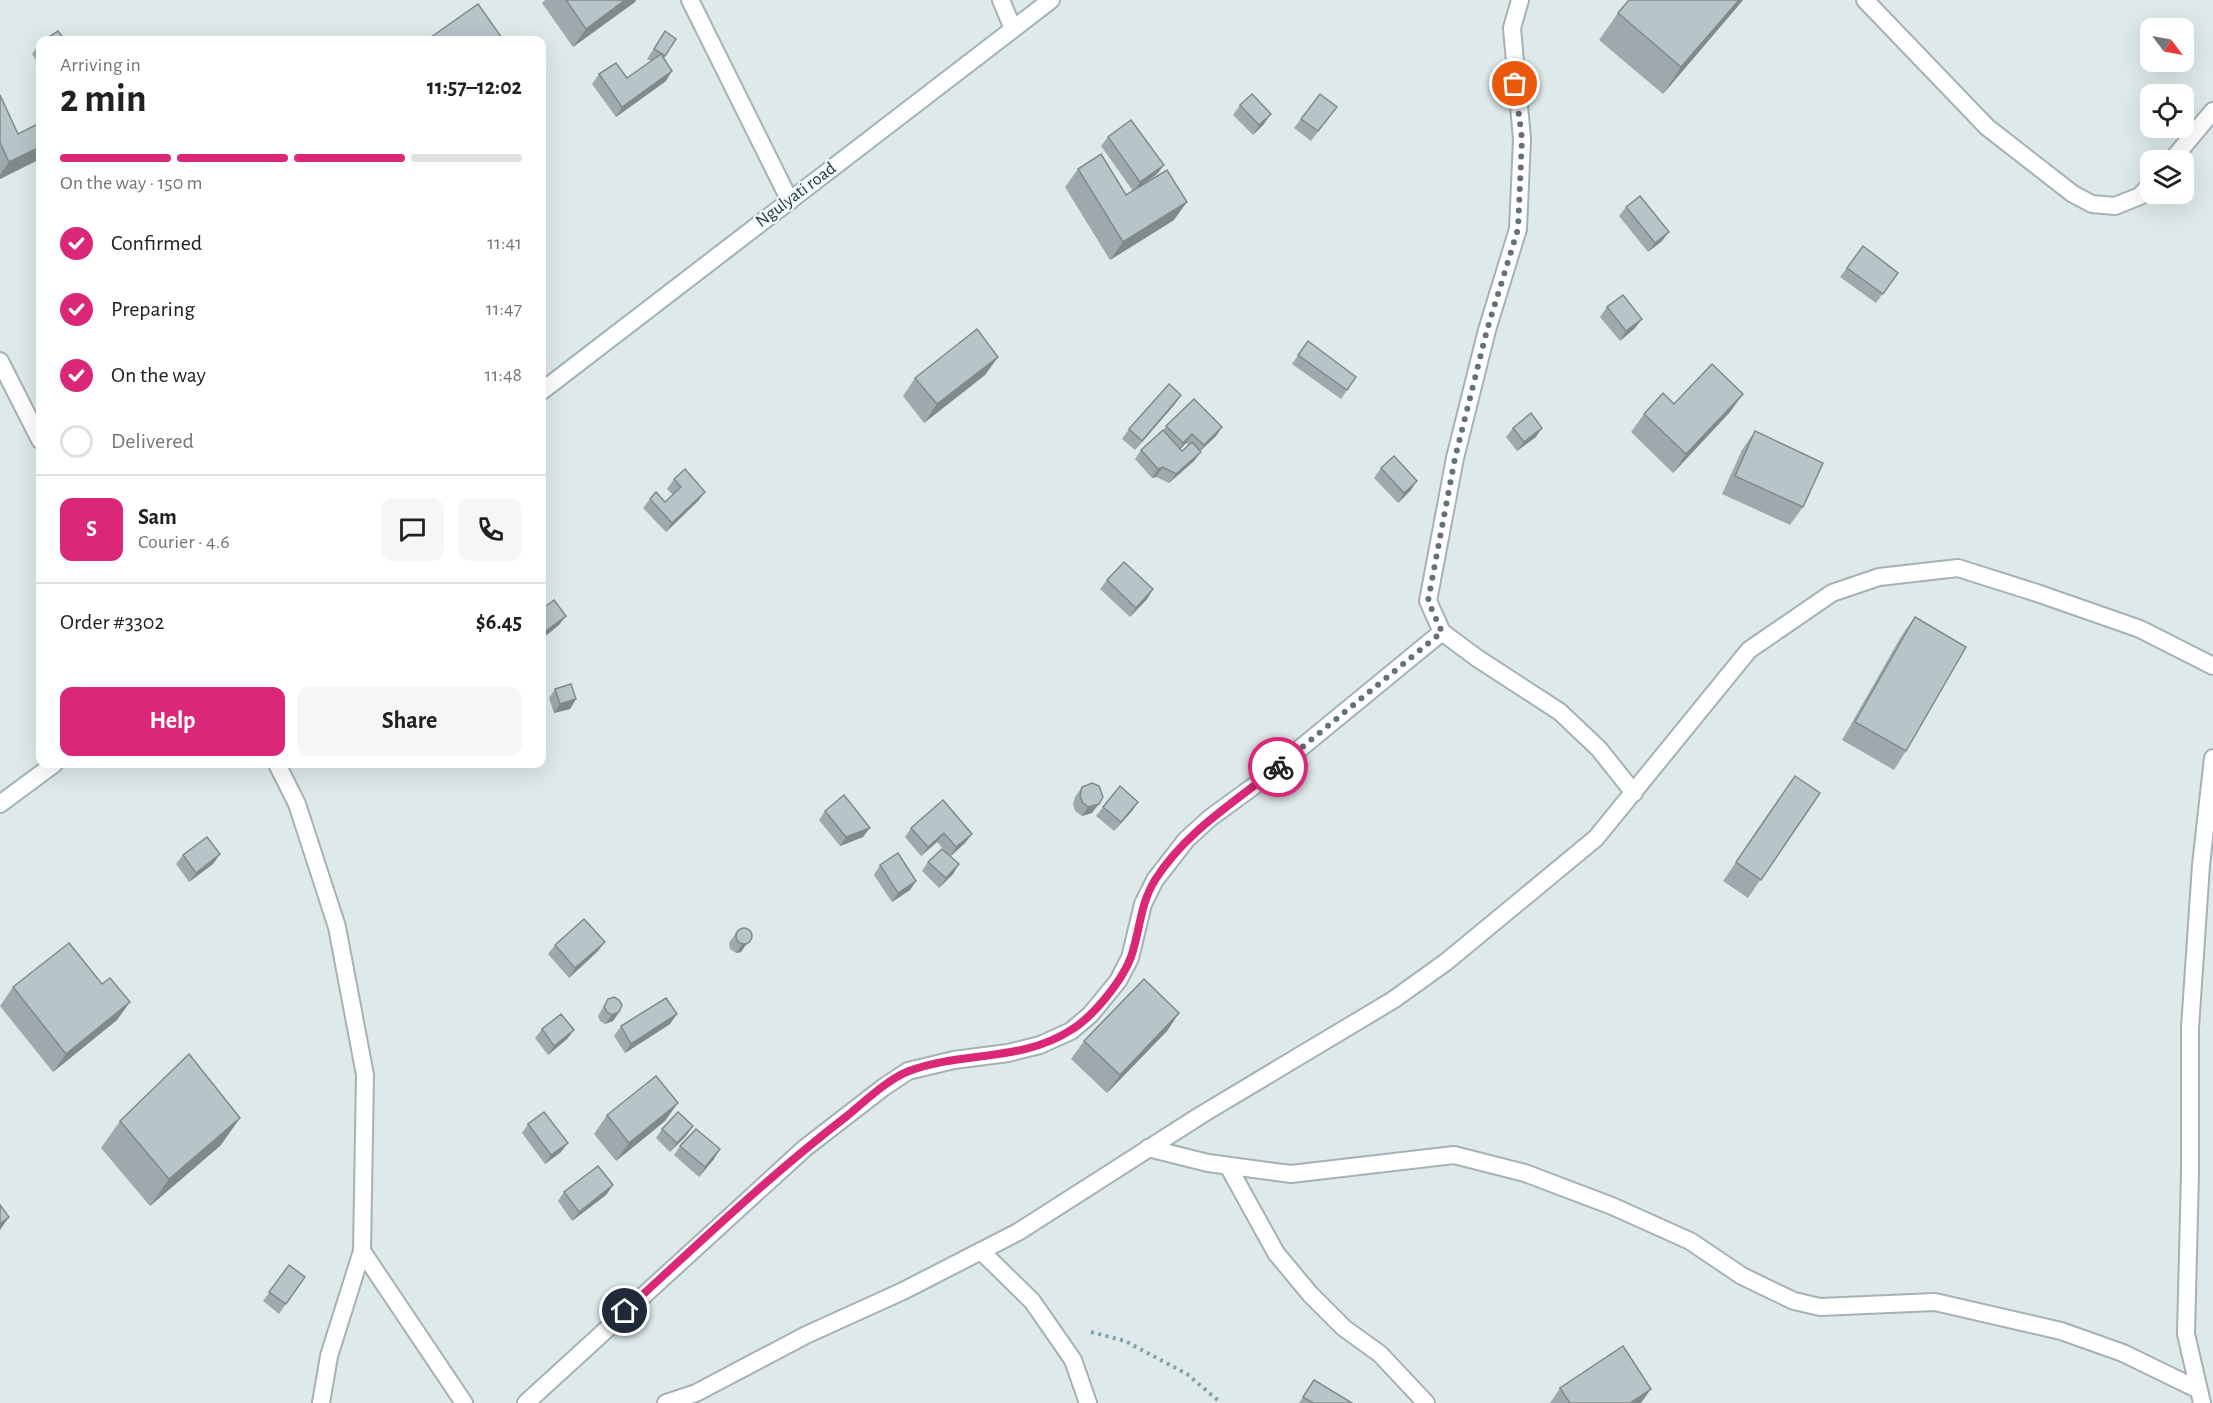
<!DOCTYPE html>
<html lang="en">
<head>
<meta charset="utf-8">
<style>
	:root { --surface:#fff; --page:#f6f6f6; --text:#202124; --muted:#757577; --line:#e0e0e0; --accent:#db2777 }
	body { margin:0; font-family:"Alegreya Sans",sans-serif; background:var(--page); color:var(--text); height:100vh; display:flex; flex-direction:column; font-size:22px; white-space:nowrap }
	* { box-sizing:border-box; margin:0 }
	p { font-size:20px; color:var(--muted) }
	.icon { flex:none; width:33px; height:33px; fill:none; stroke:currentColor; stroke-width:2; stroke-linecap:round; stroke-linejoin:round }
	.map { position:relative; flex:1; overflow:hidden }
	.details { position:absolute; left:36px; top:36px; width:510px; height:732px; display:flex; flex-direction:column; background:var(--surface); border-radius:12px; box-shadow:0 6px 24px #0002 }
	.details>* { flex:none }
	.needle { width:39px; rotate:122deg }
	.tools { position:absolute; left:2140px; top:18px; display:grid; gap:12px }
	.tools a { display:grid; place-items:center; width:54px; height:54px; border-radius:12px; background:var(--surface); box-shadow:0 6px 24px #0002; font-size:30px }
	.pin { position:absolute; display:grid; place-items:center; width:51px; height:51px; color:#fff; margin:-26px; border:3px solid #fff; border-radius:50%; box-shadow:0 2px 6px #0007 }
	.courier { position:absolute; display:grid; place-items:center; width:60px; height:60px; margin:-30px; border:4px solid #db2777; border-radius:50%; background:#fff; color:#222; box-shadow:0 2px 8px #0007 }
	.overview em { font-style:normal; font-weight:600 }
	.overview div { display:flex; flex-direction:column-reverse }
	.overview { display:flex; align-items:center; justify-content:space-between; height:102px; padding:0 24px }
	h1 { font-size:39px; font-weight:600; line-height:45px }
	.bar { display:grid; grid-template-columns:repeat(4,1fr); gap:9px 6px; align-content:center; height:72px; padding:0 24px }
	.bar i { height:8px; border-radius:4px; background:var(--line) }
	.bar .current { background:var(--accent) }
	.bar p { grid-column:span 4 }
	.line { display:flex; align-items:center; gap:15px; padding:0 24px; border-top:2px solid var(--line) }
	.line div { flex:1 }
	.round { display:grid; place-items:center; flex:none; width:63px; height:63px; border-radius:12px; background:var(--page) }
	ol { padding:0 24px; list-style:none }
	li { display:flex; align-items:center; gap:18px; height:66px }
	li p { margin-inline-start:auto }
	li .icon { padding:6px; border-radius:50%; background:var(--accent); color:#fff; stroke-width:4 }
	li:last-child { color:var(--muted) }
	li i { width:33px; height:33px; border:3px solid var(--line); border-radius:50% }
	.primary-button { display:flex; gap:12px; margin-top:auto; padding:12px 24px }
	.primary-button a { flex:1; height:69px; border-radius:12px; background:var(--accent); color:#fff; font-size:24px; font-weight:600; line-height:69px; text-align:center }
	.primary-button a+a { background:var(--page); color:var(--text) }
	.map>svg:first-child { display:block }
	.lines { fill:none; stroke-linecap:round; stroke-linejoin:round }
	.minor-casing { stroke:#a5b2b5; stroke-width:20 }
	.secondary-casing { stroke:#9fb3b9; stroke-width:20 }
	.path { stroke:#7ea3af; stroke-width:4; stroke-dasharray:3 4.5; stroke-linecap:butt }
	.minor { stroke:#fff; stroke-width:16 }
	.secondary { stroke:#fff; stroke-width:16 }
	.wall { fill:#9da9ac; fill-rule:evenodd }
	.shaded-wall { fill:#808a8c }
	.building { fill:#b7c5c8; stroke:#808a8c; stroke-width:1.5 }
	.done { stroke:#627278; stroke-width:6; stroke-dasharray:0 10.8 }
	.route { stroke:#db2777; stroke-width:8 }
	.labels { text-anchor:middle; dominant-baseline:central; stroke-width:4.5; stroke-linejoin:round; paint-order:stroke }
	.street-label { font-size:18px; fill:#1f323a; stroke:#eff6f7 }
</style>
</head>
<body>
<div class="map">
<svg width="2213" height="1403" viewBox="0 0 2213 1403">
	<rect width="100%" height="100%" fill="#dee9ea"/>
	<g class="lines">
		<defs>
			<g id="minor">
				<polyline points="690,0 790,201"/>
				<polyline points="1001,0 1013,29"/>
				<polyline points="1520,0 1512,28 1522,139 1518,229 1487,330 1455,458 1428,601 1442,632 1477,658 1560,712 1599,749 1634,793"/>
				<polyline points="1865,0 1987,127 2073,194 2092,204 2115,206 2140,196 2151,184"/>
				<polyline points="2172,160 2213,111"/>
				<polyline points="0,361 40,440"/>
				<polyline points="277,764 297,804 337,927 365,1075 362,1251 329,1356 321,1403"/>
				<polyline points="1148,1148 1208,1163 1291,1174 1454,1155 1525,1173 1612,1206 1690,1241 1742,1276 1794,1301 1820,1307 1935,1302 2061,1331 2123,1353 2199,1390"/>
				<polyline points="1228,1166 1276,1253 1310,1294 1344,1328 1380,1354 1426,1403"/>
				<polyline points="362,1251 464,1403"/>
				<polyline points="981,1251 1032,1301 1046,1321 1073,1360 1088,1403"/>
				<polyline points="526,1403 805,1148 884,1087 908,1071 954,1060 1008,1053 1040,1045 1071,1031 1090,1015 1118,981 1130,958 1143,904 1155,880 1186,840 1210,818 1258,783 1442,632"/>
				<polyline points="666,1403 696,1393 806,1335 903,1291 1018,1232 1201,1115 1393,1000 1446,962 1596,838 1749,650 1832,593 1879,577 1958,568 2037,593 2140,629 2213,666"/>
				<polyline points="2202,1403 2186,1334 2190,1173 2190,1028 2201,865 2213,758"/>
			</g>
			<g id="secondary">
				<polyline points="542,391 1051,0"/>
				<polyline points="0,804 54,764"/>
			</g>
		</defs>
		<use href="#minor" class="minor-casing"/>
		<use href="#secondary" class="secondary-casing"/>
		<polyline class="path" points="1091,1332 1125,1341 1187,1374 1221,1403"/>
		<use href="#minor" class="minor"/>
		<use href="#secondary" class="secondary"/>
	</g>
	<g class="wall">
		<polygon points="545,0 636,0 635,2 573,47 542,3"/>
		<polygon points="1743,0 1663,94 1599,40 1618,13"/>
		<polygon points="665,31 665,56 664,59 666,81 616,117 592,84 599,74 627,78 651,61 647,59"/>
		<polygon points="40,43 40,66 32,54 38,45"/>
		<polygon points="0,95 18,134 40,159 0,179"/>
		<polygon points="1240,105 1264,124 1253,135 1233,115"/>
		<polygon points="1337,107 1311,141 1294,128 1301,119"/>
		<polygon points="1108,137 1164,165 1157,174 1141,186 1174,220 1110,260 1065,187 1078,169 1126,195 1133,191 1101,146"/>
		<polygon points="1626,207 1662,241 1648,252 1619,216"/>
		<polygon points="1863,246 1898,273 1876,303 1840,277"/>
		<polygon points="1607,307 1642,319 1635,328 1620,341 1600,317"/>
		<polygon points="1308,341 1356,377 1341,399 1292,364"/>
		<polygon points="998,357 985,375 924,423 903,396 915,378"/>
		<polygon points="1175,404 1135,450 1122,439 1129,429"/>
		<polygon points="1730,412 1673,473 1631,432 1644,414"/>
		<path d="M 1166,426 L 1222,427 L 1216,436 L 1200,451 L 1194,461 L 1169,483 L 1156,477 L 1152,478 L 1135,459 L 1141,450 L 1163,431 ZM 1186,443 L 1188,445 L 1182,451 L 1180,449 Z"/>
		<polygon points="1513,428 1536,437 1517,451 1506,437"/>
		<polygon points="1755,431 1803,507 1790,525 1722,494 1742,450"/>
		<polygon points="1381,468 1411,490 1398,503 1374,478"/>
		<polygon points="674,479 705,492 698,501 666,532 643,508 650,499 665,502 673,495 667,489"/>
		<polygon points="1107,580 1153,589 1147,599 1130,617 1100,589"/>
		<polygon points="1915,617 1906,751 1894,770 1842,740 1902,635"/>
		<polygon points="555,689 576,699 570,709 554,713 549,698"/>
		<polygon points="1795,776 1820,793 1748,898 1723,881"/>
		<polygon points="1082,787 1092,813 1082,816 1075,811 1073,804 1075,797"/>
		<polygon points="1138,802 1132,811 1114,831 1096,816 1103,807"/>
		<polygon points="825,811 863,837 840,846 819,820"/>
		<polygon points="911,828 972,834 965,843 950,856 959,864 953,874 939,888 922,871 928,862 946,852 937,842 921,856 905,837"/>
		<polygon points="220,854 213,864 189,882 176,864 183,855"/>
		<polygon points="880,865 916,881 910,890 892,902 874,875"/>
		<polygon points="746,928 741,952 736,953 730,949 729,943 738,930"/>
		<polygon points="555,945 598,951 569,978 548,954"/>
		<polygon points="13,987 117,1020 53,1072 0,1006"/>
		<polygon points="608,999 619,1012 613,1021 605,1024 600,1021 598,1016"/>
		<polygon points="1179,1013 1167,1031 1107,1093 1071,1059 1084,1041"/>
		<polygon points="670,1024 625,1053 614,1036 621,1026"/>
		<polygon points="542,1029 574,1030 567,1039 548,1055 535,1038"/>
		<polygon points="607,1115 665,1121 616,1161 594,1134"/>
		<polygon points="120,1121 221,1145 150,1206 101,1148"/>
		<polygon points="528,1124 561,1152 545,1164 522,1133"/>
		<polygon points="662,1129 686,1136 670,1152 656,1138"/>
		<polygon points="680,1146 714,1159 699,1177 674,1155"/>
		<polygon points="613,1185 606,1195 572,1221 558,1201 564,1192"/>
		<polygon points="289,1265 305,1277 279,1314 263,1301"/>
		<polygon points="1314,1380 1352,1403 1299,1403"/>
		<polygon points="1560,1388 1641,1403 1550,1403"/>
	</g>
	<g class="shaded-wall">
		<polygon points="625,0 636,0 635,2 573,47 586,29"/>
		<polygon points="1739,0 1743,0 1663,94 1681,67"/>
		<polygon points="672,71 666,81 616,117 622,107"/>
		<polygon points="1271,114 1264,124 1253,135 1259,125"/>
		<polygon points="40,147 40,159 0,179 0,175 9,162"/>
		<polygon points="1164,165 1157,174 1134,191 1140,182"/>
		<polygon points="1187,202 1174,220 1110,260 1123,242"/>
		<polygon points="1669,232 1662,241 1648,252 1655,243"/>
		<polygon points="1642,319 1635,328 1620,341 1626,331"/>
		<polygon points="998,357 985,375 924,423 937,404"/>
		<polygon points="1743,394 1730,412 1673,473 1686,454"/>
		<polygon points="1181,395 1175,404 1135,450 1142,441"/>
		<polygon points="1222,427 1216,436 1197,454 1204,445"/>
		<polygon points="1542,428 1536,437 1517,451 1524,442"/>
		<polygon points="1192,434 1186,443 1177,453 1183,443"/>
		<polygon points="1201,452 1194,461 1169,483 1176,474"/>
		<polygon points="1163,467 1156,477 1152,478 1158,469"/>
		<polygon points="1417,481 1411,490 1398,503 1404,493"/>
		<polygon points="705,492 698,501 666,532 672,523"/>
		<polygon points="1153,589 1147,599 1130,617 1136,608"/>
		<polygon points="566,616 559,625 542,639 542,634"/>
		<polygon points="576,699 570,709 554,713 560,704"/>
		<polygon points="1138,802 1132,811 1114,831 1121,822"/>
		<polygon points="1099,804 1092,813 1082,816 1088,807"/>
		<polygon points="870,828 863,837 840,846 846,837"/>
		<polygon points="944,833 937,842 921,856 928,847"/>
		<polygon points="972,834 965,843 950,857 956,847"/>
		<polygon points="220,854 213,864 189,882 196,873"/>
		<polygon points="959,864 953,874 939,888 946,878"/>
		<polygon points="916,881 910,890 892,902 898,893"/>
		<polygon points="751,938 741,952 736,953 743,943"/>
		<polygon points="605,942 598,951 569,978 575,968"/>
		<polygon points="130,1002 117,1020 53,1072 66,1054"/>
		<polygon points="619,1012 613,1021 605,1024 612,1015"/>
		<polygon points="1179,1013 1167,1031 1107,1093 1120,1075"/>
		<polygon points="677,1014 670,1024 625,1053 631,1044"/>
		<polygon points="574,1030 567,1039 548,1055 554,1046"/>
		<polygon points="678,1103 665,1121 616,1161 629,1143"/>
		<polygon points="240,1118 221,1145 150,1206 169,1179"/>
		<polygon points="693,1126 686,1136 670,1152 677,1143"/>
		<polygon points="568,1143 561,1152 545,1164 551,1155"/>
		<polygon points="720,1149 714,1159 699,1177 705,1167"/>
		<polygon points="613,1185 606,1195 572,1221 579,1212"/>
		<polygon points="9,1217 0,1230 0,1224"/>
		<polygon points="1651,1389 1641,1403 1630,1403"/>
	</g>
	<g class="building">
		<polygon points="566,0 625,0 586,29"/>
		<polygon points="1629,0 1739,0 1681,67 1618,13"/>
		<polygon points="478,4 502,38 499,40 427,40"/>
		<polygon points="58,31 65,40 44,40"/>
		<polygon points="665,31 676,39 665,56 654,49"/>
		<polygon points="661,54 672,71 622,107 599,74 616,63 627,78"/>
		<polygon points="1252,94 1271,114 1259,125 1240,105"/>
		<polygon points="1320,94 1337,107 1318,131 1301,119"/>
		<polygon points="0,95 18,134 40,123 40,147 9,162 0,142"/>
		<polygon points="1131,120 1164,165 1140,182 1108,137"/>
		<polygon points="1101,154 1126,195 1167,170 1187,202 1123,242 1078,169"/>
		<polygon points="1640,196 1669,232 1655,243 1626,207"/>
		<polygon points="1863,246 1898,273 1883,294 1847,268"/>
		<polygon points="1623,295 1642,319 1626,331 1607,307"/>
		<polygon points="977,329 998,357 937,404 915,378"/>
		<polygon points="1308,341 1356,377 1347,390 1298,355"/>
		<polygon points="1712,364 1743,394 1686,454 1644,414 1663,393 1674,404"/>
		<polygon points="1169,384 1181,395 1142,441 1129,429"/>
		<polygon points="1194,399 1222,427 1204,445 1192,434 1183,443 1166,426"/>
		<polygon points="1531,413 1542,428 1524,442 1513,428"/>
		<polygon points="1163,430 1182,451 1192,442 1201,452 1176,474 1163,467 1158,469 1141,450"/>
		<polygon points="1755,431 1823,463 1803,507 1735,476"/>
		<polygon points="1394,456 1417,481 1404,493 1381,468"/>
		<polygon points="685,469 705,492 672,523 650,499 656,492 665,502 681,487 674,479"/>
		<polygon points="1124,562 1153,589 1136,608 1107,580"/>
		<polygon points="554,600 566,616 542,634 542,609"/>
		<polygon points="1915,617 1966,647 1906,751 1855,722"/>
		<polygon points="571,684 576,699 560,704 555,689"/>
		<polygon points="1795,776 1820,793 1761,880 1736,862"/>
		<polygon points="1092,783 1099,786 1103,797 1099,804 1088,807 1082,802 1080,795 1082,787"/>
		<polygon points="1120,786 1138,802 1121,822 1103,807"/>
		<polygon points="844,795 870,828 846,837 825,811"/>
		<polygon points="943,800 972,834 956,847 944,833 928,847 911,828"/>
		<polygon points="207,837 220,854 196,873 183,855"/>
		<polygon points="942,849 959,864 946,878 928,862"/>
		<polygon points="898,853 916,881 898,893 880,865"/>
		<polygon points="584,919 605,942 575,968 555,945"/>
		<circle cx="744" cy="936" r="8"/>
		<polygon points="69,943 102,984 110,978 130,1002 66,1054 13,987"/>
		<polygon points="1144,979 1179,1013 1120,1075 1084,1041"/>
		<polygon points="614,997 619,1000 622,1005 619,1012 612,1015 607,1012 604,1007 608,999"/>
		<polygon points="666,998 677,1014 631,1044 621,1026"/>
		<polygon points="561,1014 574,1030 554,1046 542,1029"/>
		<polygon points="189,1054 240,1118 169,1179 120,1121"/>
		<polygon points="656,1076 678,1103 629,1143 607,1115"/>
		<polygon points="544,1112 568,1143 551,1155 528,1124"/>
		<polygon points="678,1112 693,1126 677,1143 662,1129"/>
		<polygon points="696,1129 720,1149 705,1167 680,1146"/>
		<polygon points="598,1166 613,1185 579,1212 564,1192"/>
		<polygon points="0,1205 9,1217 0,1224"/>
		<polygon points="289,1265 305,1277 286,1304 269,1292"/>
		<polygon points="1623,1346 1651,1389 1630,1403 1570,1403 1560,1388"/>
		<polygon points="1314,1380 1352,1403 1313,1403 1303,1397"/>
	</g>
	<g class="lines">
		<polyline class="done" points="1278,767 1442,632 1428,601 1455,458 1487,330 1518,229 1522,139 1515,84"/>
		<path class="route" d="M 625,1311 C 698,1244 769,1176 847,1116 C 864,1102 888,1079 909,1071 C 962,1051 1022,1062 1071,1030 C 1093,1017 1122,981 1131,957 C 1140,931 1140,904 1155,880 C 1186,831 1234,803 1278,767"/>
	</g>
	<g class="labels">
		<g class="street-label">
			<text transform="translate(796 195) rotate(-37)">Ngulyati road</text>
		</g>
	</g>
</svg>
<div class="tools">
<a><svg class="needle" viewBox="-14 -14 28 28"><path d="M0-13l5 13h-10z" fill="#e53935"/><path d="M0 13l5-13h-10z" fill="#757577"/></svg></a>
<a><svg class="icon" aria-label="locate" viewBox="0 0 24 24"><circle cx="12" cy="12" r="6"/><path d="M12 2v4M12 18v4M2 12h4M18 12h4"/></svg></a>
<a><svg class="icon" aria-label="layers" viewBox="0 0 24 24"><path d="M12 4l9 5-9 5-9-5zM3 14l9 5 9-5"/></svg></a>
</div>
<div class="pin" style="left:1515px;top:84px;background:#ea580c"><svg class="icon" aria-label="bag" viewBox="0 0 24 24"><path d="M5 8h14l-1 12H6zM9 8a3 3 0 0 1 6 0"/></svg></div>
<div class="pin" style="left:625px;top:1311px;background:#1f2937"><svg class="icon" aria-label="home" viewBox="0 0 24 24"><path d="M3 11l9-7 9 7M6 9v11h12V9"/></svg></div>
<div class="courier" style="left:1278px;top:767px"><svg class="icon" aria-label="bike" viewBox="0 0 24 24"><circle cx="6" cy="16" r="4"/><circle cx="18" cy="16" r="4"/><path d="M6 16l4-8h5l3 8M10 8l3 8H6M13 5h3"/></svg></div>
<section class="details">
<div class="overview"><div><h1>2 min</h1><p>Arriving in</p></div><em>11:57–12:02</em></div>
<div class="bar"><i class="current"></i><i class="current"></i><i class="current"></i><i></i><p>On the way · 150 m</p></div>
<ol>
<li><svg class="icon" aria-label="check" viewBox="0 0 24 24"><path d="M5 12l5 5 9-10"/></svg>Confirmed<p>11:41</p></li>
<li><svg class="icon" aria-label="check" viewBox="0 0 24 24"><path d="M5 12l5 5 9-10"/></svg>Preparing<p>11:47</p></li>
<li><svg class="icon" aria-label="check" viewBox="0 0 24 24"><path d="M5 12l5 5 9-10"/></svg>On the way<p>11:48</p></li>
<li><i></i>Delivered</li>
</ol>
<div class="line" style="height:108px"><b class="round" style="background:var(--accent);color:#fff">S</b><div><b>Sam</b><p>Courier · 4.6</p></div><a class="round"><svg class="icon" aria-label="chat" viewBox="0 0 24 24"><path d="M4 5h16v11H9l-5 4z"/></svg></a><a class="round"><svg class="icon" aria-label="phone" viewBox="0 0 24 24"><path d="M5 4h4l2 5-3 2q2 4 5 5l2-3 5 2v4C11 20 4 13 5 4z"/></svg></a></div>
<div class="line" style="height:78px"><div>Order #3302</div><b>$6.45</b></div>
<div class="primary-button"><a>Help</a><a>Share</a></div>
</section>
</div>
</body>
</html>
